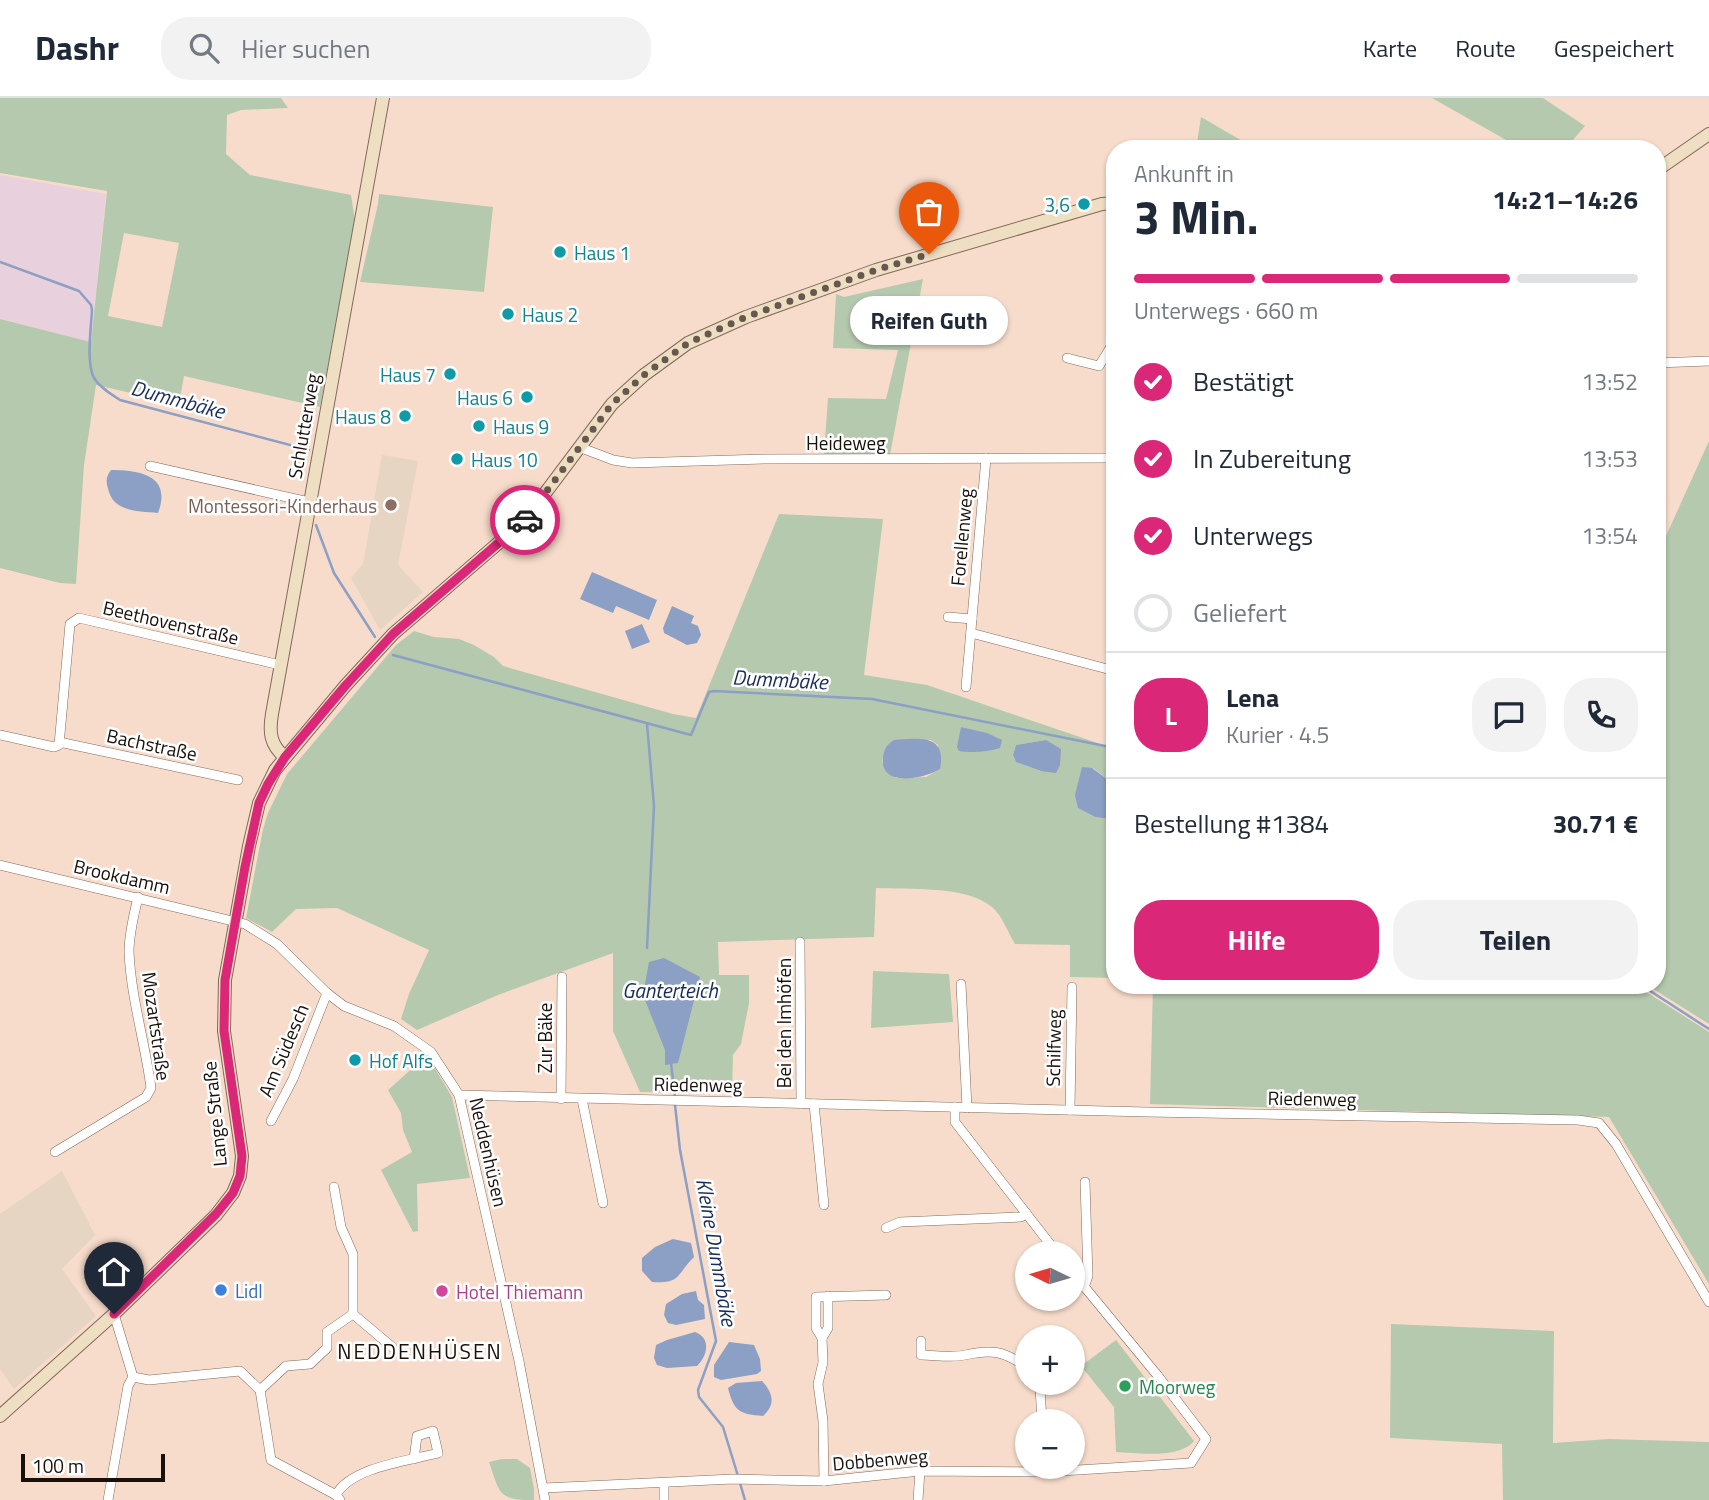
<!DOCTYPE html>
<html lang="de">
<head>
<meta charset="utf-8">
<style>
	:root { --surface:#fff; --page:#f2f2f3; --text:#1f2937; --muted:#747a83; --line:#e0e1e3; --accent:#db2777 }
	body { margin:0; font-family:"Titillium Web",sans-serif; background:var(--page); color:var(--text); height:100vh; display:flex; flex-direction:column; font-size:26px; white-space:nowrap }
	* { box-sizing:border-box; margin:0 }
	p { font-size:23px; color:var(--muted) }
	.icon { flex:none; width:38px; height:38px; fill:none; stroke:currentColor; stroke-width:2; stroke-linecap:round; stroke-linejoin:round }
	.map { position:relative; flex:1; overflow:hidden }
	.sheet { position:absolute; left:1106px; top:42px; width:560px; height:854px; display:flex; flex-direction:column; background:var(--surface); border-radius:28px; box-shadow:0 2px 5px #0004 }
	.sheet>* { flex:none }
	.needle { width:46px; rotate:275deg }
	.fabs { position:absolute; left:1015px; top:1143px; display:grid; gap:14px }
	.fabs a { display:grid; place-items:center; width:70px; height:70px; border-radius:50%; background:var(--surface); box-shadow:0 2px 5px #0004; font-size:35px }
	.scale { position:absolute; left:21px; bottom:18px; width:144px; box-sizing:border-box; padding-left:7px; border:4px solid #19100a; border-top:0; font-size:19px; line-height:24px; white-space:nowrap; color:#19100a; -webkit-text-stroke:5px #fff; paint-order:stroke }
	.pin { position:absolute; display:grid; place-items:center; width:60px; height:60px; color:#fff; margin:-72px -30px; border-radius:50% 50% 50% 0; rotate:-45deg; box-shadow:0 0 7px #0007 }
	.pin .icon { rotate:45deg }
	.courier { position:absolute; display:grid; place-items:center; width:70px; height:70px; margin:-35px; border:5px solid #db2777; border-radius:50%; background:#fff; color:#222; box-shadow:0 2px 9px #0007 }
	.bubble { position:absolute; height:49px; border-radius:24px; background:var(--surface); box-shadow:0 2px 5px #0004; font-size:23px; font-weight:700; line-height:49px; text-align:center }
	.head em { font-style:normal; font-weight:700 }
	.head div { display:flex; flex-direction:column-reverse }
	.head { display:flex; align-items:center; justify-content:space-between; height:119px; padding:0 28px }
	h1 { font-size:46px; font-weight:700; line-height:52px }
	.bar { display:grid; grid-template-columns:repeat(4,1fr); gap:10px 7px; align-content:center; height:84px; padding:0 28px }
	.bar i { height:9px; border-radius:5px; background:var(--line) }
	.bar .current { background:var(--accent) }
	.bar p { grid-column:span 4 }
	.line { display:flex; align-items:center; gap:18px; padding:0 28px; border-top:2px solid var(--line) }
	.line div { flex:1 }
	.round { display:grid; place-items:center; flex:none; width:74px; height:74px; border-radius:28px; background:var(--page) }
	ol { padding:0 28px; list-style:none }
	li { display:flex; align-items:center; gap:21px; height:77px }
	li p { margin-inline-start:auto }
	li .icon { padding:7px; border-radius:50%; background:var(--accent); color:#fff; stroke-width:4 }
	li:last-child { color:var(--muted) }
	li i { width:38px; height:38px; border:4px solid var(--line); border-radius:50% }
	.action { display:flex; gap:14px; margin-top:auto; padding:14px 28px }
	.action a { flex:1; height:80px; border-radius:28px; background:var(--accent); color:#fff; font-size:28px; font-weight:700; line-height:80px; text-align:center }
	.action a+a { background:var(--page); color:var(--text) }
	header { display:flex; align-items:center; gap:42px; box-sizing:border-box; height:98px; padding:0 35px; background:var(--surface); border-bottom:2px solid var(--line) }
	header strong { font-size:33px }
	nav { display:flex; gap:38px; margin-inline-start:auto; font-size:24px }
	.search { width:490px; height:63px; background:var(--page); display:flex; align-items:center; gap:18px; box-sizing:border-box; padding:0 24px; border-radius:28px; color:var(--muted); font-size:26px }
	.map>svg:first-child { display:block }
	.commercial { fill:#e8d1dc }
	.education { fill:#e7d5c4 }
	.green { fill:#b5c9ae; fill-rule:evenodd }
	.water { fill:#8c9fc4 }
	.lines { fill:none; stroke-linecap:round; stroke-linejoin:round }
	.stream { stroke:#8c9fc4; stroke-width:2.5 }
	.street-casing { stroke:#836a5c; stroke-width:10 }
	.secondary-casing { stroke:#836a5c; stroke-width:14 }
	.street { stroke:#fff; stroke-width:9 }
	.secondary { stroke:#eedec2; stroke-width:12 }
	.done { stroke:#67574e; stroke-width:7; stroke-dasharray:0 12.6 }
	.route { stroke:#db2777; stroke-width:9 }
	.culture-dot { fill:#0f9aa8; stroke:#fff; stroke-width:2.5 }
	.education-dot { fill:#8d6e63; stroke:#fff; stroke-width:2.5 }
	.shop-dot { fill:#3f7fe0; stroke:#fff; stroke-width:2.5 }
	.hotel-dot { fill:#d1479c; stroke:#fff; stroke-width:2.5 }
	.leisure-dot { fill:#2e9e5b; stroke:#fff; stroke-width:2.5 }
	.labels { text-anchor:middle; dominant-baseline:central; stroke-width:5; stroke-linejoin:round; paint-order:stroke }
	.culture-label { font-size:19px; fill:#0d838f; stroke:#fff; text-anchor:start }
	.street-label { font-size:19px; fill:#19100a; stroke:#fff }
	.education-label { font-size:19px; fill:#785e54; stroke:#fff; text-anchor:end }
	.shop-label { font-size:19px; fill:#366cbe; stroke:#fff; text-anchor:start }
	.hotel-label { font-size:19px; fill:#b23c85; stroke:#fff; text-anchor:start }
	.leisure-label { font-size:19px; fill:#27864d; stroke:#fff; text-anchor:start }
	.water-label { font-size:21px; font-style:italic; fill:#182d5c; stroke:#fff }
	.neighbourhood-label { font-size:21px; letter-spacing:2px; fill:#19100a; stroke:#fff }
</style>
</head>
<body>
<header>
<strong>Dashr</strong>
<div class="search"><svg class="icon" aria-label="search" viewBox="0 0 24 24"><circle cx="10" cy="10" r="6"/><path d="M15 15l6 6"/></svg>Hier suchen</div>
<nav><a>Karte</a><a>Route</a><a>Gespeichert</a></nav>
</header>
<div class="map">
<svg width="1709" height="1402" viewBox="0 0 1709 1402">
	<rect width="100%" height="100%" fill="#f8dccb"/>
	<polygon class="commercial" points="0,77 106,96 91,244 0,221"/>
	<g class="education">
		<polygon points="382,357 418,363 398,467 423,494 380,532 351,480 363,466"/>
		<polygon points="62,1073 95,1137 62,1171 96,1218 14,1291 0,1271 0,1116"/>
	</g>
	<g class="green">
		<path d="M 0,0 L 281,0 L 288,10 L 241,12 L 227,17 L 226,56 L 250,77 L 351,97 L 355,123 L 320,309 L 184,278 L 179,306 L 96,287 L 84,367 L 76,486 L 60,485 L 0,470 L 0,221 L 91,244 L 107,93 L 0,75 ZM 124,135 L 179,145 L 162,229 L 108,218 Z"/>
		<polygon points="1432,0 1543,0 1585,28 1565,51 1522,51"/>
		<polygon points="1201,19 1256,51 1196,51"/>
		<polygon points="379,96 493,109 484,194 360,184 378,106"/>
		<polygon points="923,181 890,357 824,356 828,300 886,301 898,252 833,250 836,196 844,199"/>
		<polygon points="1709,343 1709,926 1647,887 1657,887 1657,458"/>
		<path d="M 779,416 L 883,421 L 864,577 L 927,587 L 1115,651 L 1115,687 L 1093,670 L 1078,710 L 1095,719 L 1115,722 L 1115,880 L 1070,879 L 1070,847 L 1015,846 C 1008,835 1002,817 992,809 C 966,787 909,792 876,790 L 874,839 L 718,844 L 719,877 L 749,877 L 749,905 L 741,946 L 733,957 L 732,995 L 640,994 L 613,933 L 613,855 L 498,897 L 417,932 L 401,921 L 409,896 L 429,852 L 337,810 L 296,811 L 272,834 L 246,820 L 263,731 L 268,715 L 287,676 L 396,547 L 414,533 L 434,539 L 459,541 L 474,547 L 494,559 L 503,568 L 673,616 L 696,620 ZM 961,629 L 996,639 L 993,652 L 979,652 ZM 894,642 L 931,642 L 938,647 L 940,671 L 926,679 L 896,680 L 882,664 C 884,654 885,647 894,642 ZM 1046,642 L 1056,650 L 1041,673 L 1016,664 L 1013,657 L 1016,647 Z"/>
		<polygon points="873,873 949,876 953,924 871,930"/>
		<polygon points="1153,887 1629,887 1651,897 1709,934 1709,1186 1609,1019 1150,1006"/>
		<polygon points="427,957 452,999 470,1080 417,1086 418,1133 413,1134 381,1072 412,1054 403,1032 401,1015 388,992"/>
		<polygon points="1391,1226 1554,1233 1553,1345 1609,1341 1709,1344 1709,1402 1503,1402 1502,1346 1390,1340"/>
		<path d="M 1116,1242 L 1194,1343 C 1180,1361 1137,1355 1116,1354 L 1114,1309 L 1081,1268 Z"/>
		<path d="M 502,1361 L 517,1361 L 530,1370 L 534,1391 L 534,1402 C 497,1402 500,1395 489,1364 Z"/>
	</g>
	<g class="water">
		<path d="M 111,372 C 141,372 172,378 158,415 C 139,413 115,414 109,394 C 106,384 105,380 111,372 Z"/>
		<polygon points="592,474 657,502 649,522 616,508 613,515 580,501"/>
		<polygon points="672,508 694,518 691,525 698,528 701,537 697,545 687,547 664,535 663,530"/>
		<polygon points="642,526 650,544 632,551 625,533"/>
		<path d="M 961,629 L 987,635 L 1002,642 L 1000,650 C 988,654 971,655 959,653 L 957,649 Z"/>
		<path d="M 894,642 C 920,640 947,636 940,671 C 924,681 879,690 883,659 C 884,651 887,646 894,642 Z"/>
		<polygon points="1046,642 1061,651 1060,667 1056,675 1041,673 1016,664 1013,657 1016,647"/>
		<polygon points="1082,669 1092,670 1115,687 1115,722 1095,719 1078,710 1075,697"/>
		<polygon points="664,860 700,879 678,965 665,967 665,952 643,897 649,864"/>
		<path d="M 673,1141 L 691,1145 L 694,1159 C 676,1177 681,1186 652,1184 L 642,1173 L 642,1160 L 655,1149 Z"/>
		<polygon points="696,1193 698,1202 704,1207 705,1221 676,1227 668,1225 664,1217 666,1206 682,1196"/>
		<path d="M 695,1234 C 711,1240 708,1257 697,1268 L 667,1270 L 657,1267 L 654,1260 L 656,1247 L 667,1242 Z"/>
		<polygon points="729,1244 754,1247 760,1261 761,1273 757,1276 721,1282 714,1279 714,1267"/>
		<path d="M 762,1283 C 773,1295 776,1306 763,1318 C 740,1316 734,1314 728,1290 L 736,1285 Z"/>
	</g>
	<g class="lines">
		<g class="stream">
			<path d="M 0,164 L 79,193 L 91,207 L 92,212 C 91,230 86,265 94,280 C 100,290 111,296 120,302 L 309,352"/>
			<polyline points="316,427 334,475 375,539"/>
			<polyline points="393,557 691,637 709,594 714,593 872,601 1115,650"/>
			<polyline points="647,626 654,708 647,850"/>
			<polyline points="1641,887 1709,931"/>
			<polyline points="671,965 675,999"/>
			<polyline points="675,1007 680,1052 716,1243 698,1292 699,1299 723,1329 738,1378"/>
			<polyline points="740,1385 745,1402"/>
		</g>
		<defs>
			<g id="street">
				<polyline points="1067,260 1099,268 1115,242"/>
				<polyline points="1657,265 1709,263"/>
				<polyline points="579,349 613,362 632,365 764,361 1115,360"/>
				<polyline points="150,368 309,404"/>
				<polyline points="948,519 972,521"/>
				<polyline points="971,535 1115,573"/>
				<polyline points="966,589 986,360"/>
				<polyline points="0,637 54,649 59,647 70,526 79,520 280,567"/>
				<polyline points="59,644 238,682"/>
				<polyline points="0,767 245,826 277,846 327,895 344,908 394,928 431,954 459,997 519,1263 545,1402"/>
				<polyline points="800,844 801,1006"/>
				<polyline points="961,886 967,1010"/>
				<polyline points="459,997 1147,1014 1578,1022 1599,1025 1616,1046 1709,1204"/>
				<polyline points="561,1001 562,879"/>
				<polyline points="582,1001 603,1105"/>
				<polyline points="814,1006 824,1107"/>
				<polyline points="955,1009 955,1024 1057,1155"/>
				<polyline points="1070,1012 1072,889"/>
				<polyline points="271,1023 293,981 327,895"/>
				<path d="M 55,1054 L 146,999 L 151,990 C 145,944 131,900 129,854 C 129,835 134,817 138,799"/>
				<polyline points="334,1089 341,1129 353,1156 353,1216"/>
				<polyline points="886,1130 900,1124 1021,1119 1026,1115"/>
				<polyline points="1084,1189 1088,1178 1085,1084"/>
				<polyline points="822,1240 828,1230 828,1198"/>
				<path d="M 921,1243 L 921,1257 C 935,1257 952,1260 965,1257 C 993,1251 1003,1253 1027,1269"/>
				<polyline points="133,1279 149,1282 240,1273 260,1292 271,1362 336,1397 340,1402"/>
				<polyline points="1037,1284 1040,1290 1042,1323"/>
				<polyline points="260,1292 286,1268 310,1266 327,1250 327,1234 353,1216 392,1249"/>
				<polyline points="824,1383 823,1323 818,1286 823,1264 822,1240 816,1230 816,1199 886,1197"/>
				<polyline points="664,1385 664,1402"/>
				<polyline points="544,1390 733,1381 824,1383 920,1373 1045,1374 1191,1365 1206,1341 1158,1278 1073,1175"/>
				<path d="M 336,1397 C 351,1369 408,1363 438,1355 L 433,1333 L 417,1338 L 414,1361"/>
				<polyline points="108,1402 128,1288 133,1279 114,1216"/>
				<polyline points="918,1402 920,1373"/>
			</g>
			<g id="secondary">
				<polyline points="1657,72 1709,36"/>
				<path d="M 285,659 C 270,647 269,634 272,616 L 383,0"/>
				<polyline points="0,1318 114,1216 216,1117 233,1095 240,1078 242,1058 224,933 225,882 249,748 259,705 275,672 346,587 393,536 525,422 612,306 644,277 688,245 746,219 876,172 1102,106 1115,105"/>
			</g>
		</defs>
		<use href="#street" class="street-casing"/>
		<use href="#secondary" class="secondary-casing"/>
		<use href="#street" class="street"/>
		<use href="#secondary" class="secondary"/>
	</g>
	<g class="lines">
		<polyline class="done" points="525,422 612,306 644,277 688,245 746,219 876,172 929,156"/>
		<polyline class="route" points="114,1216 216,1116 233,1095 240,1078 242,1058 224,933 225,882 245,769 259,705 268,686 285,659 346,587 393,536 525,422"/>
	</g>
	<g class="culture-dot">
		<circle cx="1084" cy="106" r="7"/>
		<circle cx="560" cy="154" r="7"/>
		<circle cx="508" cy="216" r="7"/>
		<circle cx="450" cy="276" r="7"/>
		<circle cx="527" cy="299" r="7"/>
		<circle cx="405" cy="318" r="7"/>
		<circle cx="479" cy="328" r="7"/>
		<circle cx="457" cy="361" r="7"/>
		<circle cx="355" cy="962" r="7"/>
	</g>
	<circle class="education-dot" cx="391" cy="407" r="7"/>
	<circle class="shop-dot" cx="221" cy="1192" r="7"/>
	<circle class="hotel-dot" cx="442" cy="1193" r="7"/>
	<circle class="leisure-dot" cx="1125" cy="1288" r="7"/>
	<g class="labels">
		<g class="culture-label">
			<text x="1070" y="106" text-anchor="end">3,6</text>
			<text x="574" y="154">Haus 1</text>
			<text x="522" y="216">Haus 2</text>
			<text x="436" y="276" text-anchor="end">Haus 7</text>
			<text x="513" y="299" text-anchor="end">Haus 6</text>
			<text x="391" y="318" text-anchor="end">Haus 8</text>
			<text x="493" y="328">Haus 9</text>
			<text x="471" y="361">Haus 10</text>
			<text x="369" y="962">Hof Alfs</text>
		</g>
		<g class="street-label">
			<text transform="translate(303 328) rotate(-80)">Schlutterweg</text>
			<text x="846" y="344">Heideweg</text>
			<text transform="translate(961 439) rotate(-85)">Forellenweg</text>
			<text transform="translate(171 524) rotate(13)">Beethovenstraße</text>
			<text transform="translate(152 646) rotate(12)">Bachstraße</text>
			<text transform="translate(122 778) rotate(13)">Brookdamm</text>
			<text transform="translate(783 925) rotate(-90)">Bei den Imhöfen</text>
			<text transform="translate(157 928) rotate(82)">Mozartstraße</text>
			<text transform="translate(544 940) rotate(-90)">Zur Bäke</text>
			<text transform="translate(1053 950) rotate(-89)">Schilfweg</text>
			<text transform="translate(283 952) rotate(-67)">Am Südesch</text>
			<text transform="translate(698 986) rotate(1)">Riedenweg</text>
			<text transform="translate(1312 1000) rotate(1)">Riedenweg</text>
			<text transform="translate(214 1016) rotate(-96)">Lange Straße</text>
			<text transform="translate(489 1054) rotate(77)">Neddenhüsen</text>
			<text transform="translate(880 1361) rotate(-5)">Dobbenweg</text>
		</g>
		<g class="education-label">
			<text x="377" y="407">Montessori-Kinderhaus</text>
		</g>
		<g class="shop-label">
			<text x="235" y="1192">Lidl</text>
		</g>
		<g class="hotel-label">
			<text x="456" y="1193">Hotel Thiemann</text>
		</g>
		<g class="leisure-label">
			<text x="1139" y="1288">Moorweg</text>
		</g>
		<g class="water-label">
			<text transform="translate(178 301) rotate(15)">Dummbäke</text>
			<text transform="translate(780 581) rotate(3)">Dummbäke</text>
			<text x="670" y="892">Ganterteich</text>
			<text transform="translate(717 1154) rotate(80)">Kleine Dummbäke</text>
		</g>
		<g class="neighbourhood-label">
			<text x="420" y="1253">NEDDENHÜSEN</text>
		</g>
	</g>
</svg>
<div class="fabs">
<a><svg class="needle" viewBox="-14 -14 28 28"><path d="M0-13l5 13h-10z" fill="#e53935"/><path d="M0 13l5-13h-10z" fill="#747a83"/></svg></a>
<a>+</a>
<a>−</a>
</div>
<div class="scale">100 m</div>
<div class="pin" style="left:929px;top:156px;background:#ea580c"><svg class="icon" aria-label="bag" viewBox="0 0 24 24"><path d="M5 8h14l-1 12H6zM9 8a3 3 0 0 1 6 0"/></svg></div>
<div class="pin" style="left:114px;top:1216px;background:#1f2937"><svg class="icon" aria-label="home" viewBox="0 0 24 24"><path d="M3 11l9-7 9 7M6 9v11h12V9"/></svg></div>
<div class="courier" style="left:525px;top:422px"><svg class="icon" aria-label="car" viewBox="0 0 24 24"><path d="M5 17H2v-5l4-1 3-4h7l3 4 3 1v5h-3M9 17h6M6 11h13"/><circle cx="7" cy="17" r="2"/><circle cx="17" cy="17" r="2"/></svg></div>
<div class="bubble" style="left:850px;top:198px;width:158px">Reifen Guth</div>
<section class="sheet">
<div class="head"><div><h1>3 Min.</h1><p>Ankunft in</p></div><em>14:21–14:26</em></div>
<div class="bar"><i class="current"></i><i class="current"></i><i class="current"></i><i></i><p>Unterwegs · 660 m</p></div>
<ol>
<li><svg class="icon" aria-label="check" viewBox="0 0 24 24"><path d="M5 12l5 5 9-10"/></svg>Bestätigt<p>13:52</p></li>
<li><svg class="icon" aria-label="check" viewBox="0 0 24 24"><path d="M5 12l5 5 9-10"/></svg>In Zubereitung<p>13:53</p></li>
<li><svg class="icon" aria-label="check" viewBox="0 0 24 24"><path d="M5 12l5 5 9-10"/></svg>Unterwegs<p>13:54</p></li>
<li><i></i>Geliefert</li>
</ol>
<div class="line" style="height:126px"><b class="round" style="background:var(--accent);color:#fff">L</b><div><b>Lena</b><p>Kurier · 4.5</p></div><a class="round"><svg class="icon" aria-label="chat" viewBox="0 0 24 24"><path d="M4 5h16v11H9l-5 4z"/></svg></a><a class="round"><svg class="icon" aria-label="phone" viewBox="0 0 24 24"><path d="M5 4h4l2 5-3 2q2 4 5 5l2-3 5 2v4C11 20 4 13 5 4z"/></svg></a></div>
<div class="line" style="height:91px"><div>Bestellung #1384</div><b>30.71 €</b></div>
<div class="action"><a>Hilfe</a><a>Teilen</a></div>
</section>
</div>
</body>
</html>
